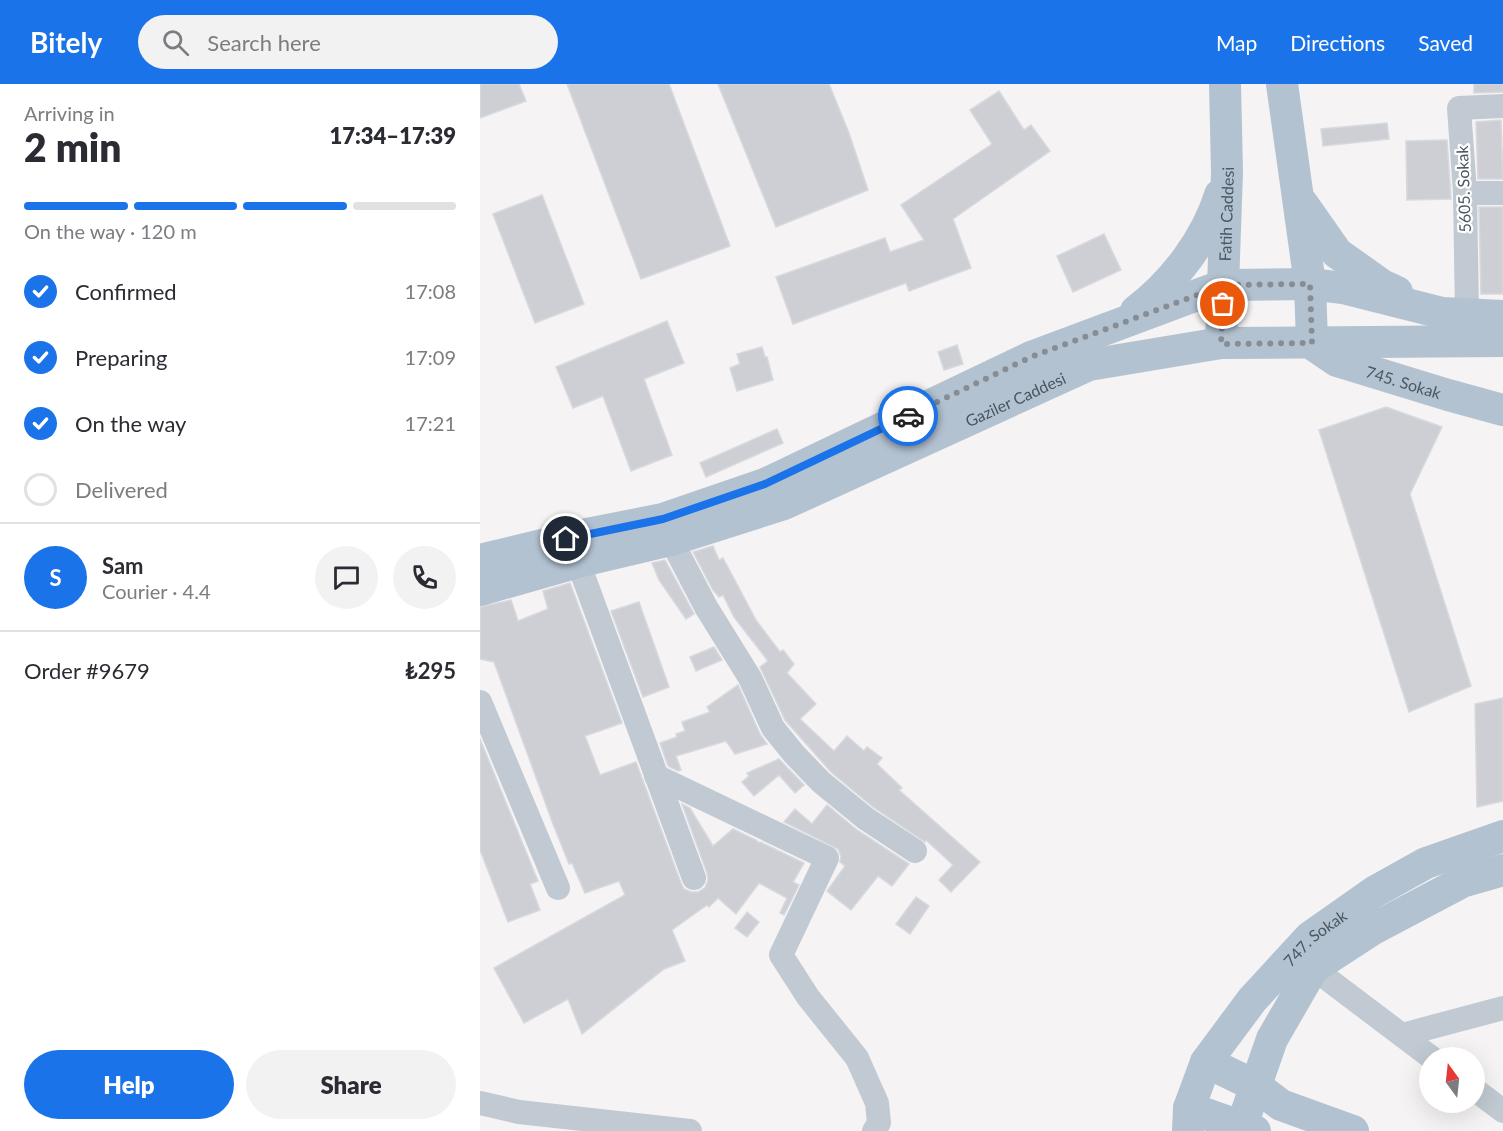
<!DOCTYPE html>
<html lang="en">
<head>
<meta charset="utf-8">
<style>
	:root { --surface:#fff; --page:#f2f2f3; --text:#2b2b33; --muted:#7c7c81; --line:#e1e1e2; --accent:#1a73e8 }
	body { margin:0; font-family:Lato,sans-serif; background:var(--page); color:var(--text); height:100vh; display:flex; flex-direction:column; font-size:22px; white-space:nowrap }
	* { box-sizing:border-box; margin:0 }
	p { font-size:20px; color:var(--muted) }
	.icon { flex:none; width:33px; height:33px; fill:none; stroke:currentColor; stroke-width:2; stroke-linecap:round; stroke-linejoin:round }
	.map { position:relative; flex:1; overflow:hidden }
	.panel { display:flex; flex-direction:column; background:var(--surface); width:480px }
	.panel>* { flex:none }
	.needle { width:39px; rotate:345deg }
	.tools { position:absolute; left:939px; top:963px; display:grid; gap:12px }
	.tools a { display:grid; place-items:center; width:66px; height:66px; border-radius:50%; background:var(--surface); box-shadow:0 6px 24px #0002; font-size:30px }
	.pin { position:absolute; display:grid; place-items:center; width:51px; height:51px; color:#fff; margin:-26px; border:3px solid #fff; border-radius:50%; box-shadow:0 2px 6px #0007 }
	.courier { position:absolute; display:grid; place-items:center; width:60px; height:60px; margin:-30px; border:4px solid #1a73e8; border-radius:50%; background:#fff; color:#222; box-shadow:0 2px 8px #0007 }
	.overview em { font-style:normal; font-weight:800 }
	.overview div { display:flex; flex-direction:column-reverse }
	.overview { display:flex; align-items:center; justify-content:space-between; height:102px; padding:0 24px }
	h1 { font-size:39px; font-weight:800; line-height:45px }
	.bar { display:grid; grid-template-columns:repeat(4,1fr); gap:9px 6px; align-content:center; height:72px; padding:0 24px }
	.bar i { height:8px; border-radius:4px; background:var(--line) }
	.bar .on { background:var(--accent) }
	.bar p { grid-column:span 4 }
	.line { display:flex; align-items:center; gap:15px; padding:0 24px; border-top:2px solid var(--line) }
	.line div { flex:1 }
	.round { display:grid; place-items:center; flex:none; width:63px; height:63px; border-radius:32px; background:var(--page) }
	ol { padding:0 24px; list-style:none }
	li { display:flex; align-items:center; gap:18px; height:66px }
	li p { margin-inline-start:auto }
	li .icon { padding:6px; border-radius:50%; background:var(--accent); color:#fff; stroke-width:4 }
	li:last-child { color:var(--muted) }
	li i { width:33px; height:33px; border:3px solid var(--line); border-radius:50% }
	.button { display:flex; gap:12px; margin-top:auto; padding:12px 24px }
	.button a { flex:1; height:69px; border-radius:36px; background:var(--accent); color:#fff; font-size:24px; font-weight:800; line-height:69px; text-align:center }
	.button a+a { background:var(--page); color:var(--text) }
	header { display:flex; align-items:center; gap:36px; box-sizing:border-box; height:84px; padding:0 30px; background:var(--accent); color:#fff }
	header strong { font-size:28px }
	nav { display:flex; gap:33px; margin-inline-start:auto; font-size:21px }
	.search { width:420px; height:54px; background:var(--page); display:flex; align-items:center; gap:15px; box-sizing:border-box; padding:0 21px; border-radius:33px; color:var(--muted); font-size:22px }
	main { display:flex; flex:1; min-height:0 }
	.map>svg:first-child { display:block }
	.building { fill:#cdcfd5; stroke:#d7d9de; stroke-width:1.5 }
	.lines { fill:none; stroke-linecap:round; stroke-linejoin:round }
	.minor { stroke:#c1cad2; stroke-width:24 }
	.major { stroke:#b3c2d1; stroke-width:32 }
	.done { stroke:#868d94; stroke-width:6; stroke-dasharray:0 10.8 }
	.route { stroke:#1a73e8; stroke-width:8 }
	.labels { text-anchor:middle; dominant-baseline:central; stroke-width:4.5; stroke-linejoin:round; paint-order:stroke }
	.street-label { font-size:16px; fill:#4a5661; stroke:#fff }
</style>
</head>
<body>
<header>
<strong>Bitely</strong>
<div class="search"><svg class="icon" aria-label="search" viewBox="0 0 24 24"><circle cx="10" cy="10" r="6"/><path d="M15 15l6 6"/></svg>Search here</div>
<nav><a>Map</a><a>Directions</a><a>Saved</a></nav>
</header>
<main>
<section class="panel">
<div class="overview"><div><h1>2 min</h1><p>Arriving in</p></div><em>17:34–17:39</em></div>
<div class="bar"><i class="on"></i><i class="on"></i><i class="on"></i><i></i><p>On the way · 120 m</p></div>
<ol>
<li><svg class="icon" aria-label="check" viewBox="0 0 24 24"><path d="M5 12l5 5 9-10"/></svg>Confirmed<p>17:08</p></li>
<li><svg class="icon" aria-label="check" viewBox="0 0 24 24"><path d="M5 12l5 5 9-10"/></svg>Preparing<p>17:09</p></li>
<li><svg class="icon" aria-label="check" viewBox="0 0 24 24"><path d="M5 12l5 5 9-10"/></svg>On the way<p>17:21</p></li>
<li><i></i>Delivered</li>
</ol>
<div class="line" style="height:108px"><b class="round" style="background:var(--accent);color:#fff">S</b><div><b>Sam</b><p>Courier · 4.4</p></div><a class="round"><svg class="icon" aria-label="chat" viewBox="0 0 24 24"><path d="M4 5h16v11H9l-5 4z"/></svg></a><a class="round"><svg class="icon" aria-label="phone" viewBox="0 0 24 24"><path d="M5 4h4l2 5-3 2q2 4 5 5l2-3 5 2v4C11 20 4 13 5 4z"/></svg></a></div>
<div class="line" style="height:78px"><div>Order #9679</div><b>₺295</b></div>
<div class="button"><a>Help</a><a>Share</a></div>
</section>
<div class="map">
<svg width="1023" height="1047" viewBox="0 0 1023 1047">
	<rect width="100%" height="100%" fill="#f5f3f3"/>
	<g class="building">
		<polygon points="0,0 39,0 46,17 0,34"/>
		<polygon points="87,0 189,0 250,162 161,195"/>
		<polygon points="238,0 349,0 369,49 388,106 296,143"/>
		<polygon points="994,0 1023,0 1023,8 994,9"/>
		<polygon points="519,7 544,46 551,41 570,67 473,135 491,184 429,207 426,199 313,240 296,193 405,154 410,168 444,156 421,121 512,60 490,26"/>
		<polygon points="1021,36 1023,95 998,95 996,38"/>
		<polygon points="907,39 909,55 843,62 841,45"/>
		<polygon points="967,56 971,115 927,116 926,57"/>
		<polygon points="62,111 104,220 55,239 13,130"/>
		<polygon points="999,123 1023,123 1023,210 1001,210"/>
		<polygon points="624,150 641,186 593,208 577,172"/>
		<polygon points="187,237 204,279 164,295 192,371 151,387 123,312 93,324 76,283"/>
		<polygon points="477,261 483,280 464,286 458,268"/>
		<polygon points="282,263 285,273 287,273 293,296 257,307 250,284 260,280 257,270"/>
		<polygon points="906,323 962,343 930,410 991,602 929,628 839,346"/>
		<polygon points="297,345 303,359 226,393 220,379"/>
		<polygon points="233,462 239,476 243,474 276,536 300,568 303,566 314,580 307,589 336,620 320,635 354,667 367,652 384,667 387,663 402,674 397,680 422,704 419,706 500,778 471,808 459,796 473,781 446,756 445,758 393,723 351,688 305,636 280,583 288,577 254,533 243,511 239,513 233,506 213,468"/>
		<polygon points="185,476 214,530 206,535 179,496 172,479"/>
		<polygon points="90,499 142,639 105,652 120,691 156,678 201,799 204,805 211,808 218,808 225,804 228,796 227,789 202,720 210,724 233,762 253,745 276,756 279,759 280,758 324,779 313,798 319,801 304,831 300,829 307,814 279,799 256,830 238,814 229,823 227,821 192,846 205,877 184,885 102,950 88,915 44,939 14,884 145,811 139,797 105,809 92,779 89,780 73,740 14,578 0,575 0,523 31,516 38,537 68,525 63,507"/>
		<polygon points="159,518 189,603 163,613 131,527"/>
		<polygon points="234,563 242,576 216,587 210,573"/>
		<polygon points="258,601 280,650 287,660 255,670 246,657 196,672 201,686 198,687 188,682 180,659 197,653 196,650 205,647 202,638 230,628 227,623"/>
		<polygon points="1023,614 1023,717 997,723 995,620"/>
		<polygon points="0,655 58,797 50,800 60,826 28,838 0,766"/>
		<polygon points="299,675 324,701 315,709 299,691 274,712 262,698 269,692 267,689"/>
		<polygon points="347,721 377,746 429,780 412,802 398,792 371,826 347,807 365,782 360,778 361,772 358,765 304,738 315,725 332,740"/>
		<polygon points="436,813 449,822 430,850 416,840"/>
		<polygon points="267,828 279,838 267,853 255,844"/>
	</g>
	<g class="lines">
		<g class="minor">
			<polyline points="985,109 1023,109"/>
			<polyline points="987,230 985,109 979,24 1023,22"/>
			<polyline points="191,456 226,523 270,594 293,644 314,670 341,698 385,734 435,767"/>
			<polyline points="98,478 214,794"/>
			<polyline points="0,618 78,804"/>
			<polyline points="176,692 347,774 301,871 328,913 377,974 397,1019 399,1039 394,1047"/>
			<polyline points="833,884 952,974"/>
			<polyline points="922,951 1023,924"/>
			<polyline points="994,1005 1023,1027"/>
			<polyline points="0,1019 39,1028 210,1047"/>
		</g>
		<g class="major">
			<polyline points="802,0 830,200 832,259"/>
			<polyline points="822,119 857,169 902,201 917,208"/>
			<path d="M 656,227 C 693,199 726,156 740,111"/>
			<path id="s1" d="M 741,259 L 747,88 L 745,0"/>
			<path id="s2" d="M 832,260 L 857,277 L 968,311 L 1023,326"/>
			<polyline points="0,476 107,450 183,435 285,400 551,273 744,201 830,200 863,204 962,229 1023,232"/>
			<path id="s3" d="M 0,506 L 98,478 L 191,456 L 304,420 L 609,281 L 741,259 L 1023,257"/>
			<polyline points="726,978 776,1002 801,1021 873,1047"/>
			<polyline points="709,1024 775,1047"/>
			<path id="s4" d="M 708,1047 L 709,1024 L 726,978 L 772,916 L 830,853 L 894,808 L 946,779 L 1023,752"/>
			<polyline points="760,1047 792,955 833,884 893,845 982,798 1023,786"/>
		</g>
	</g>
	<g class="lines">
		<polyline class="done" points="428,332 551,273 744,201 830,200 832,259 741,260 743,220"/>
		<polyline class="route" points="86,455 183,435 285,400 428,332"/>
	</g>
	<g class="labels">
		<g class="street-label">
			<text transform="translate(983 105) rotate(-92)">5605. Sokak</text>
			<text stroke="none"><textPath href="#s1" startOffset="129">Fatih Caddesi</textPath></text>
			<text stroke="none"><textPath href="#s2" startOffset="100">745. Sokak</textPath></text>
			<text stroke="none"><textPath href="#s3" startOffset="570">Gaziler Caddesi</textPath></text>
			<text stroke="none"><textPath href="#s4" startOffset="238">747. Sokak</textPath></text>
		</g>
	</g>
</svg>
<div class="tools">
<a><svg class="needle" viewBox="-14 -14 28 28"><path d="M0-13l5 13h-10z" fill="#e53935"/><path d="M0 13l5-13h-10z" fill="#7c7c81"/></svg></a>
</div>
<div class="pin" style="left:743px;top:220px;background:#ea580c"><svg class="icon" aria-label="bag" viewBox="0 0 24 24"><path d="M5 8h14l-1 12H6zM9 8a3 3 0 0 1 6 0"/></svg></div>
<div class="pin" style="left:86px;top:455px;background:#1f2937"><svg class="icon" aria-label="home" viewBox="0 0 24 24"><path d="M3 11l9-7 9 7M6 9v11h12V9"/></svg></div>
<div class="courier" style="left:428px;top:332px"><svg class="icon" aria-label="car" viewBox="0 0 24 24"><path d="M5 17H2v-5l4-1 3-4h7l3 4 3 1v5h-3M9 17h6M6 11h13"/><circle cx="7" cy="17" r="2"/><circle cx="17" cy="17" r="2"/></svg></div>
</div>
</main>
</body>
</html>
